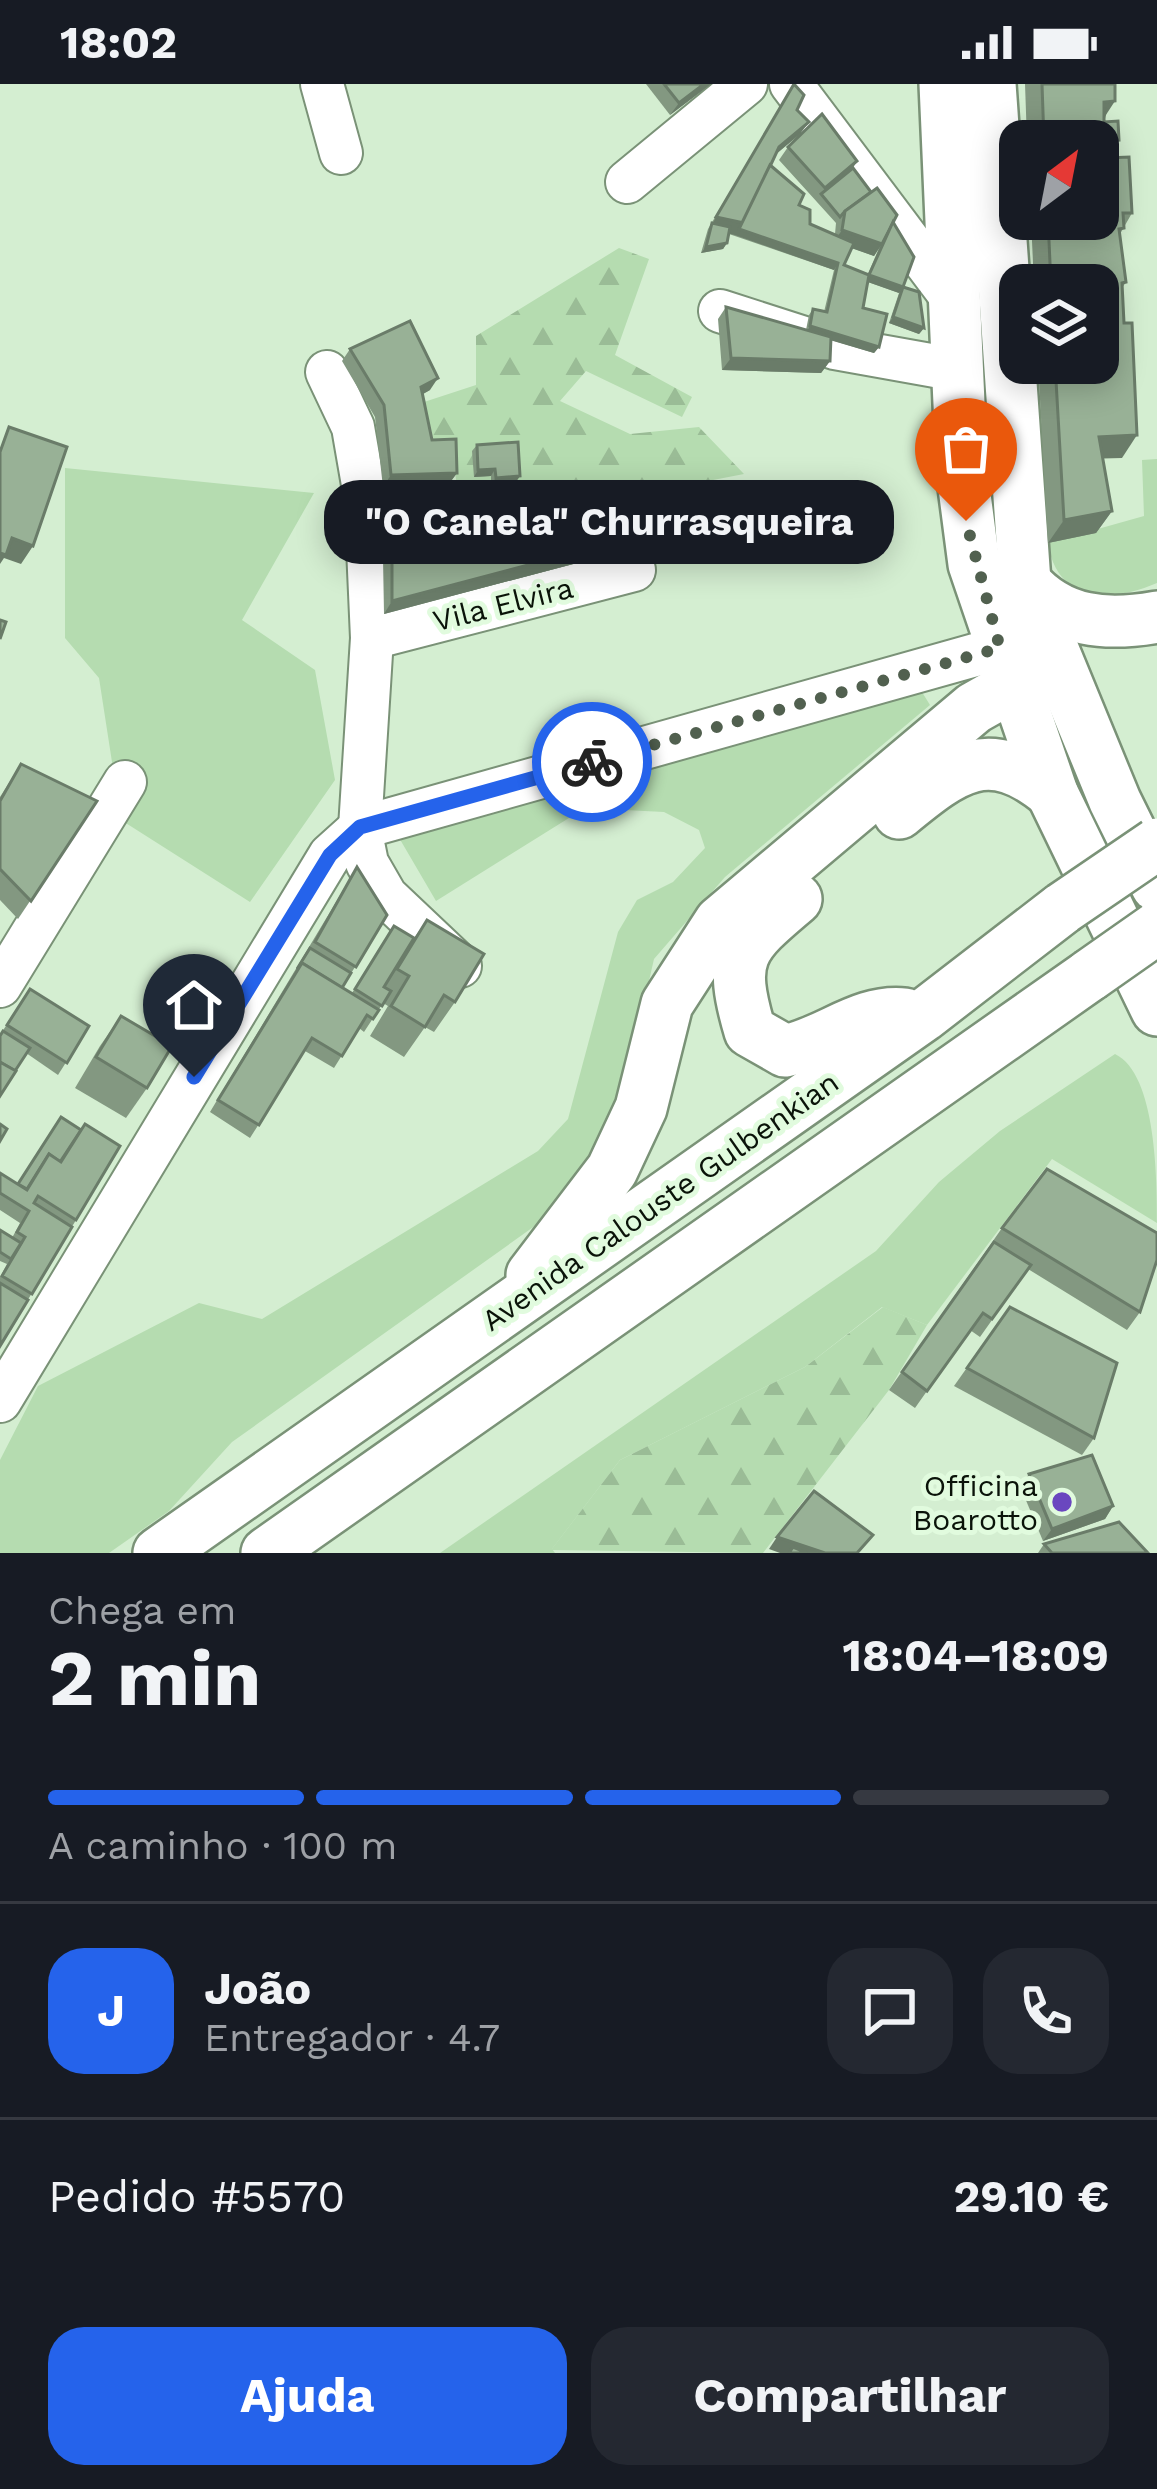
<!DOCTYPE html>
<html lang="pt">
<head>
<meta charset="utf-8">
<style>
	:root { --surface:#171b24; --page:#242831; --text:#f1f3f6; --muted:#9ea1a6; --line:#363941; --accent:#2563eb }
	body { margin:0; font-family:"Work Sans",sans-serif; background:var(--page); color:var(--text); height:100vh; display:flex; flex-direction:column; font-size:45px; white-space:nowrap }
	* { box-sizing:border-box; margin:0 }
	p { font-size:39px; color:var(--muted) }
	.icon { flex:none; width:66px; height:66px; fill:none; stroke:currentColor; stroke-width:2; stroke-linecap:round; stroke-linejoin:round }
	.map { position:relative; height:1469px; overflow:hidden }
	.drawer { display:flex; flex-direction:column; background:var(--surface); flex:1 }
	.drawer>* { flex:none }
	.needle { width:78px; rotate:32deg }
	.controls { position:absolute; left:999px; top:36px; display:grid; gap:24px }
	.controls a { display:grid; place-items:center; width:120px; height:120px; border-radius:24px; background:var(--surface); box-shadow:0 6px 30px #0003; font-size:60px }
	.pin { position:absolute; display:grid; place-items:center; width:102px; height:102px; color:#fff; margin:-123px -51px; border-radius:50% 50% 50% 0; rotate:-45deg; box-shadow:0 0 12px #0007 }
	.pin .icon { rotate:45deg }
	.courier { position:absolute; display:grid; place-items:center; width:120px; height:120px; margin:-60px; border:9px solid #2563eb; border-radius:50%; background:#fff; color:#222; box-shadow:0 3px 15px #0007 }
	.bubble { position:absolute; height:84px; border-radius:36px; background:var(--surface); box-shadow:0 6px 30px #0003; font-size:39px; font-weight:700; line-height:84px; text-align:center }
	.headline em { font-style:normal; font-weight:700 }
	.headline div { display:flex; flex-direction:column-reverse }
	.headline { display:flex; align-items:center; justify-content:space-between; height:204px; padding:0 48px }
	h1 { font-size:78px; font-weight:700; line-height:90px }
	.bar { display:grid; grid-template-columns:repeat(4,1fr); gap:18px 12px; align-content:center; height:144px; padding:0 48px }
	.bar i { height:15px; border-radius:9px; background:var(--line) }
	.bar .current { background:var(--accent) }
	.bar p { grid-column:span 4 }
	.line { display:flex; align-items:center; gap:30px; padding:0 48px; border-top:3px solid var(--line) }
	.line div { flex:1 }
	.round { display:grid; place-items:center; flex:none; width:126px; height:126px; border-radius:36px; background:var(--page) }
	.action { display:flex; gap:24px; margin-top:auto; padding:24px 48px }
	.action a { flex:1; height:138px; border-radius:36px; background:var(--accent); color:#fff; font-size:48px; font-weight:700; line-height:138px; text-align:center }
	.action a+a { background:var(--page); color:var(--text) }
	.status { display:flex; justify-content:space-between; align-items:center; height:84px; padding:0 60px; background:var(--surface); direction:ltr }
	.status svg { height:33px; fill:currentColor }
	.map>svg:first-child { display:block }
	.grass { fill:#b5dcb0 }
	.forest { fill:url(#forest-firs) }
	.lines { fill:none; stroke-linecap:round; stroke-linejoin:round }
	.minor-casing { stroke:#7a9277; stroke-width:46 }
	.major-casing { stroke:#7a9277; stroke-width:56 }
	.minor { stroke:#fff; stroke-width:42 }
	.major { stroke:#fff; stroke-width:51 }
	.major-bridge-casing { stroke:#7a9277; stroke-width:56; stroke-linecap:butt }
	.major-bridge { stroke:#fff; stroke-width:51 }
	.wall { fill:#839881; fill-rule:evenodd }
	.shaded-wall { fill:#6a7c69 }
	.building { fill:#98b196; stroke:#6a7c69; stroke-width:3 }
	.done { stroke:#51604f; stroke-width:12; stroke-dasharray:0 21.6 }
	.route { stroke:#2563eb; stroke-width:15 }
	.poi-dot { fill:#6a47bf; stroke:#e1fbde; stroke-width:4.5 }
	.labels { text-anchor:middle; dominant-baseline:central; stroke-width:10; stroke-linejoin:round; paint-order:stroke }
	.street-label { font-size:30px; fill:#0a1309; stroke:#e1fbde }
	.poi-label { font-size:30px; fill:#0a1309; stroke:#e1fbde; text-anchor:end }
</style>
</head>
<body>
<div class="status"><b>18:02</b><svg viewBox="0 0 49 12"><path d="M0 12V9h3v3zM5 12V6h3v6zM10 12V3h3v9zM15 12V0h3v12zM26 1h20v11H26zM47 4h2v5h-2z"/></svg></div>
<div class="map">
<svg width="1157" height="1469" viewBox="0 0 1157 1469">
	<defs>
		<pattern id="forest-firs" width="22" height="20" patternUnits="userSpaceOnUse" patternTransform="scale(3)"><rect width="22" height="20" fill="#b5dcb0"/><path d="M5 1l3.5 6h-7zM16 11l3.5 6h-7z" fill="#9abc96"/></pattern>
	</defs>
	<rect width="100%" height="100%" fill="#d4eed1"/>
	<g class="grass">
		<path d="M 1157,375 L 1157,499 C 1111,519 1057,519 1048,459 L 1144,432 L 1142,376 Z"/>
		<polygon points="65,384 314,409 242,536 315,586 335,696 250,818 121,736 99,594 65,554"/>
		<polygon points="917,600 930,621 725,793 654,875 611,1065 574,1114 232,1358 169,1427 109,1469 0,1469 0,1376 38,1302 199,1219 262,1235 538,1067 568,1035 618,848 637,816 673,798 705,764 699,746 664,728 585,724 436,817 398,752"/>
		<path d="M 1115,970 C 1157,990 1157,1098 1157,1139 L 1052,1075 L 927,1241 L 882,1223 L 805,1283 L 620,1376 L 552,1465 L 555,1469 L 440,1469 L 876,1167 L 939,1098 L 1000,1047 Z"/>
	</g>
	<g class="forest">
		<polygon points="619,164 649,175 615,271 692,313 682,333 586,287 560,317 630,350 699,343 744,390 435,450 430,409 457,402 451,361 431,361 424,318 476,301 476,252"/>
		<polygon points="883,1223 927,1241 889,1306 763,1469 551,1466 620,1376 805,1283"/>
	</g>
	<g class="lines">
		<defs>
			<g id="minor">
				<polyline points="322,0 341,69"/>
				<polyline points="791,0 955,218"/>
				<polyline points="627,98 746,0"/>
				<polyline points="720,227 835,264 958,286"/>
				<polyline points="327,288 353,343 366,418 372,554 360,744 367,779 386,812 460,882"/>
				<polyline points="372,554 634,486"/>
				<polyline points="0,902 125,698"/>
				<polyline points="0,1317 330,771 360,744 1000,564"/>
			</g>
			<g id="major">
				<polyline points="945,0 962,388 974,480 1052,709 1157,926"/>
				<polyline points="990,0 1025,498 1115,717 1157,802"/>
				<path d="M 1025,498 C 1060,539 1107,542 1157,533"/>
				<path d="M 899,729 C 955,683 989,657 1052,709"/>
				<path d="M 796,815 C 739,863 728,873 750,947 L 785,967 C 828,958 861,925 905,930"/>
				<polyline points="532,1191 612,1086 641,1024 667,920 720,838 974,624 1057,577"/>
				<polyline points="159,1469 923,932 1063,824"/>
				<polyline points="267,1469 1090,891"/>
			</g>
		</defs>
		<use href="#minor" class="minor-casing"/>
		<use href="#major" class="major-casing"/>
		<use href="#minor" class="minor"/>
		<use href="#major" class="major"/>
		<defs>
			<g id="major-bridge">
				<polyline points="1063,824 1157,760"/>
				<polyline points="1090,891 1157,844"/>
			</g>
		</defs>
		<use href="#major-bridge" class="major-bridge-casing"/>
		<use href="#major-bridge" class="major-bridge"/>
	</g>
	<g class="wall">
		<polygon points="646,0 711,0 670,31"/>
		<path d="M 794,0 L 800,50 L 775,71 L 770,81 L 810,140 L 835,150 L 836,139 L 779,76 L 788,63 L 857,77 L 853,84 L 893,138 L 903,203 L 924,244 L 919,250 L 889,239 L 899,209 L 868,198 L 863,224 L 879,263 L 874,269 L 831,256 L 830,277 L 821,289 L 722,286 L 718,235 L 726,223 L 806,246 L 809,231 L 813,225 L 824,228 L 834,186 L 729,150 L 727,159 L 723,165 L 701,169 L 708,145 ZM 852,164 L 874,172 L 879,164 L 868,190 L 844,181 Z"/>
		<polygon points="1025,0 1115,0 1104,38 1119,56 1106,74 1132,129 1120,150 1126,198 1122,204 1122,374 1103,374 1112,427 1096,449 1048,459 1038,279 1098,279 1098,201 1034,201 1031,135 1098,135 1098,57 1027,57"/>
		<polygon points="350,265 430,306 422,310 432,356 457,389 448,401 383,403 375,333 342,277"/>
		<polygon points="477,361 516,398 491,400 491,392 474,393 472,367"/>
		<polygon points="388,405 423,455 659,406 682,451 384,530 383,474 392,462 387,463 384,411"/>
		<polygon points="21,680 97,717 18,835 0,816 0,713"/>
		<polygon points="357,783 387,831 342,904 352,909 394,842 414,854 427,836 455,918 434,948 425,943 404,973 370,952 388,922 383,919 364,948 359,944 334,984 305,967 250,1054 210,1028"/>
		<polygon points="30,905 89,942 58,991 0,951"/>
		<polygon points="121,932 147,1004 126,1034 75,1004 100,962"/>
		<polygon points="0,1089 76,1136 0,1262 0,1193 7,1180 0,1177 0,1146 12,1154 20,1139 0,1126"/>
		<polygon points="1002,1144 1140,1228 1127,1246 1028,1185 980,1253 970,1246 915,1324 889,1306"/>
		<polygon points="1010,1223 1094,1354 1082,1371 954,1302"/>
		<polygon points="1029,1390 1113,1422 1105,1435 1043,1457 1020,1402"/>
		<polygon points="1044,1460 1148,1469 1038,1469"/>
	</g>
	<g class="shaded-wall">
		<polygon points="704,0 711,0 670,31 679,19"/>
		<polygon points="1115,17 1100,40 1104,18"/>
		<polygon points="809,38 800,50 770,75 779,63"/>
		<polygon points="1119,56 1103,79 1105,57"/>
		<polygon points="716,133 744,139 838,179 834,186 735,151 710,145"/>
		<polygon points="842,146 882,160 874,172 834,158"/>
		<polygon points="727,159 723,165 701,169 706,163"/>
		<polygon points="869,191 903,203 899,209 865,197"/>
		<polygon points="893,233 924,244 919,250 889,239"/>
		<polygon points="810,242 879,263 874,269 806,249"/>
		<polygon points="731,274 830,277 821,289 722,286"/>
		<polygon points="438,294 430,306 413,316 421,303"/>
		<polygon points="1137,351 1122,374 1083,375 1099,353"/>
		<polygon points="495,385 491,392 474,393 478,386"/>
		<polygon points="457,389 448,401 383,403 391,391"/>
		<polygon points="520,392 516,398 491,400 496,394"/>
		<polygon points="1112,427 1096,449 1048,459 1064,436"/>
		<polygon points="668,444 686,444 682,451 384,530 392,517"/>
		<polygon points="426,449 422,456 387,463 392,457"/>
		<polygon points="12,454 33,462 21,480 4,474 0,480 0,469"/>
		<polygon points="1113,1422 1105,1435 1043,1457 1052,1445"/>
		<polygon points="777,1453 824,1469 780,1469 769,1465"/>
	</g>
	<g class="building">
		<polygon points="664,0 704,0 679,19"/>
		<polygon points="794,0 804,11 797,26 809,38 779,63 744,139 716,133"/>
		<polygon points="1042,0 1115,0 1115,17 1104,18 1104,38 1118,37 1119,56 1105,57 1106,74 1129,73 1132,129 1123,129 1124,144 1119,145 1126,198 1122,199 1124,239 1132,239 1137,351 1099,353 1112,427 1064,436 1055,279 1098,279 1098,201 1051,201 1048,135 1098,135 1098,57 1044,57"/>
		<polygon points="822,30 857,77 825,104 788,63"/>
		<polygon points="770,81 804,110 799,121 810,126 810,140 854,159 844,181 869,191 863,224 887,230 879,263 810,242 813,225 827,228 838,179 739,145"/>
		<polygon points="853,84 871,108 845,127 840,133 821,110"/>
		<polygon points="877,104 897,131 882,160 842,146 845,127"/>
		<polygon points="893,138 914,173 903,203 919,208 924,244 893,233 903,203 869,191"/>
		<polygon points="712,139 730,143 727,159 706,163"/>
		<polygon points="726,223 831,253 830,277 731,274"/>
		<polygon points="410,237 438,294 421,303 432,356 456,355 457,389 391,391 384,321 350,265"/>
		<polygon points="9,343 67,363 33,462 12,454 6,471 0,469 0,368"/>
		<polygon points="518,358 520,392 496,394 495,385 478,386 477,361"/>
		<polygon points="658,401 668,444 392,517 392,462"/>
		<polygon points="674,403 686,444 664,450 668,444 659,406"/>
		<polygon points="423,404 426,449 392,457 388,405"/>
		<polygon points="0,536 6,538 0,555"/>
		<polygon points="21,680 97,717 31,817 0,785 0,717"/>
		<polygon points="357,783 387,831 356,883 315,858"/>
		<polygon points="427,836 484,870 455,918 444,911 425,943 391,922 409,892 397,885"/>
		<polygon points="394,842 414,854 384,903 391,907 382,922 355,905"/>
		<polygon points="310,864 351,889 342,904 302,879 297,885"/>
		<polygon points="302,879 379,926 373,935 367,931 342,972 312,954 259,1041 218,1016"/>
		<polygon points="30,905 89,942 67,979 7,941"/>
		<polygon points="121,932 172,962 147,1004 96,973"/>
		<polygon points="3,947 30,964 15,987 0,978 0,952"/>
		<polygon points="0,978 16,987 0,1012"/>
		<polygon points="61,1033 81,1046 60,1078 49,1070 27,1105 18,1100"/>
		<polygon points="0,1040 7,1045 0,1057"/>
		<polygon points="85,1040 120,1062 76,1136 38,1112 34,1119 72,1143 32,1210 2,1192 25,1153 17,1148 29,1127 0,1109 0,1089 27,1106 49,1070 61,1078"/>
		<polygon points="1047,1085 1157,1149 1157,1176 1140,1228 1002,1144"/>
		<polygon points="0,1146 21,1159 11,1175 0,1168"/>
		<polygon points="994,1158 1031,1181 992,1235 983,1229 927,1307 902,1288"/>
		<polygon points="0,1199 28,1216 0,1262"/>
		<polygon points="1010,1223 1117,1279 1094,1354 967,1284"/>
		<polygon points="1092,1371 1113,1422 1052,1445 1029,1390"/>
		<polygon points="814,1407 873,1451 857,1469 825,1469 777,1453"/>
		<polygon points="1119,1438 1148,1469 1052,1469 1044,1460"/>
		<polygon points="793,1463 807,1469 789,1469"/>
	</g>
	<g class="lines">
		<polyline class="done" points="592,678 1000,564 966,437"/>
		<polyline class="route" points="194,993 330,771 360,743 592,678"/>
	</g>
	<circle class="poi-dot" cx="1062" cy="1418" r="12"/>
	<g class="labels">
		<g class="street-label">
			<text transform="translate(503 520) rotate(-14)">Vila Elvira</text>
			<text transform="translate(660 1117) rotate(-35)">Avenida Calouste Gulbenkian</text>
		</g>
		<g class="poi-label">
			<text x="1038" y="1401">Officina<tspan x="1038" dy="34">Boarotto</tspan></text>
		</g>
	</g>
</svg>
<div class="controls">
<a><svg class="needle" viewBox="-14 -14 28 28"><path d="M0-13l5 13h-10z" fill="#e53935"/><path d="M0 13l5-13h-10z" fill="#9ea1a6"/></svg></a>
<a><svg class="icon" aria-label="layers" viewBox="0 0 24 24"><path d="M12 4l9 5-9 5-9-5zM3 14l9 5 9-5"/></svg></a>
</div>
<div class="pin" style="left:966px;top:437px;background:#ea580c"><svg class="icon" aria-label="bag" viewBox="0 0 24 24"><path d="M5 8h14l-1 12H6zM9 8a3 3 0 0 1 6 0"/></svg></div>
<div class="pin" style="left:194px;top:993px;background:#1f2937"><svg class="icon" aria-label="home" viewBox="0 0 24 24"><path d="M3 11l9-7 9 7M6 9v11h12V9"/></svg></div>
<div class="courier" style="left:592px;top:678px"><svg class="icon" aria-label="bike" viewBox="0 0 24 24"><circle cx="6" cy="16" r="4"/><circle cx="18" cy="16" r="4"/><path d="M6 16l4-8h5l3 8M10 8l3 8H6M13 5h3"/></svg></div>
<div class="bubble" style="left:324px;top:396px;width:570px">&quot;O Canela&quot; Churrasqueira</div>
</div>
<section class="drawer">
<div class="headline"><div><h1>2 min</h1><p>Chega em</p></div><em>18:04–18:09</em></div>
<div class="bar"><i class="current"></i><i class="current"></i><i class="current"></i><i></i><p>A caminho · 100 m</p></div>
<div class="line" style="height:216px"><b class="round" style="background:var(--accent);color:#fff">J</b><div><b>João</b><p>Entregador · 4.7</p></div><a class="round"><svg class="icon" aria-label="chat" viewBox="0 0 24 24"><path d="M4 5h16v11H9l-5 4z"/></svg></a><a class="round"><svg class="icon" aria-label="phone" viewBox="0 0 24 24"><path d="M5 4h4l2 5-3 2q2 4 5 5l2-3 5 2v4C11 20 4 13 5 4z"/></svg></a></div>
<div class="line" style="height:156px"><div>Pedido #5570</div><b>29.10 €</b></div>
<div class="action"><a>Ajuda</a><a>Compartilhar</a></div>
</section>
</body>
</html>
